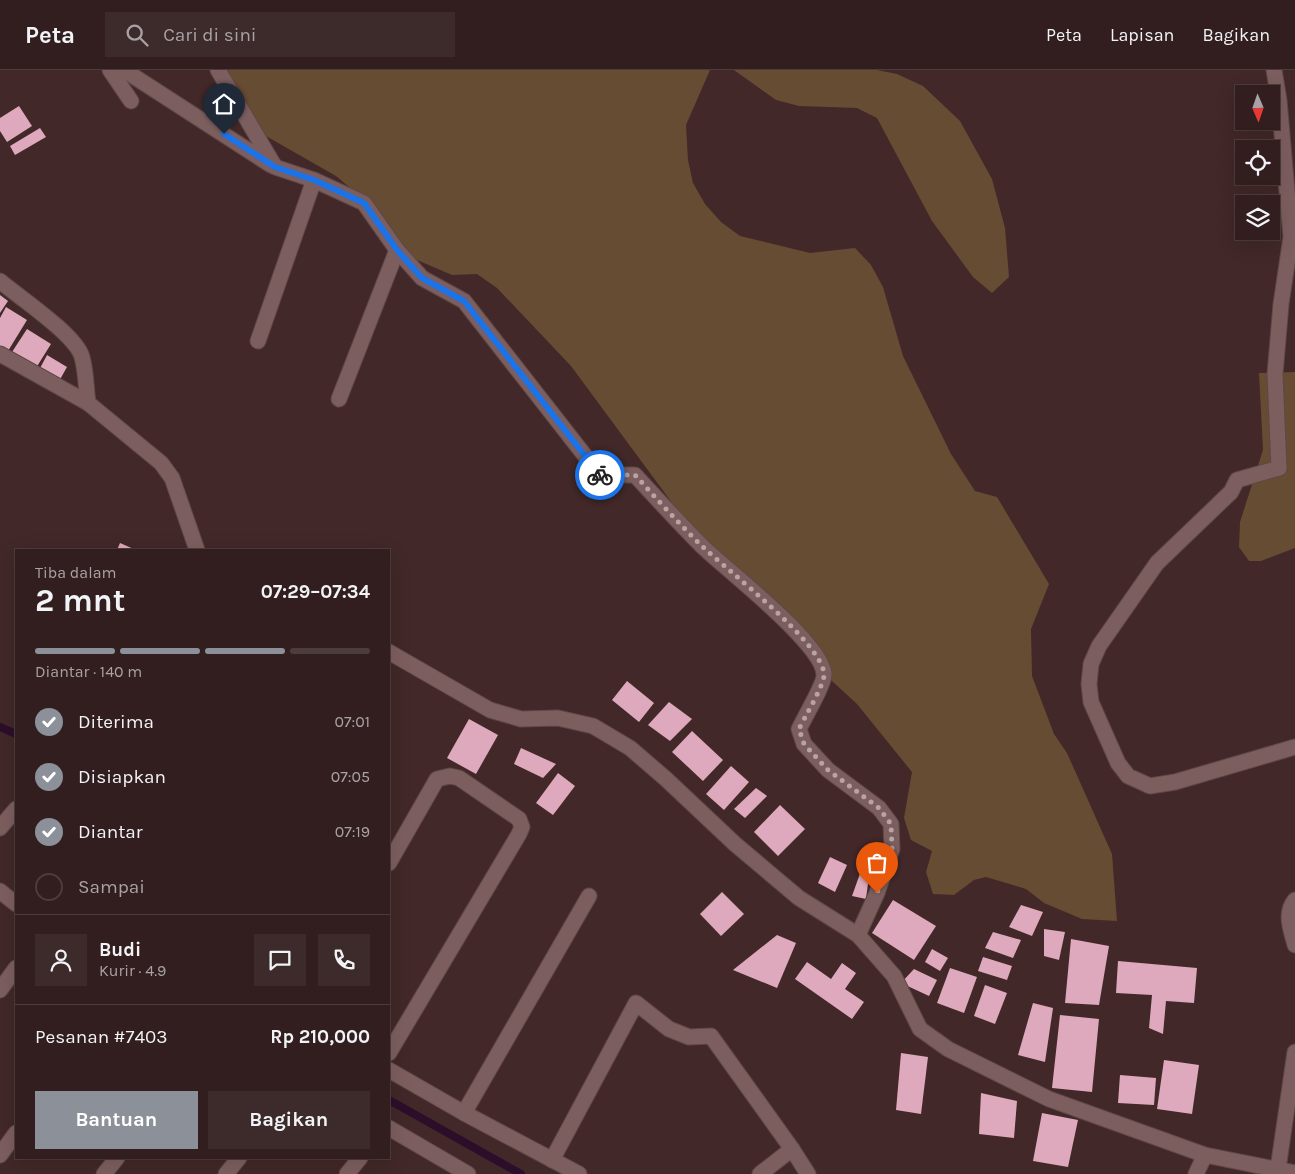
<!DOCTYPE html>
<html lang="id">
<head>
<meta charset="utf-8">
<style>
	:root { --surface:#321e1e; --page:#3d2b2b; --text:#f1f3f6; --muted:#a8a2a4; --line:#4d3c3c; --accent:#8c9099 }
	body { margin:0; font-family:Karla,sans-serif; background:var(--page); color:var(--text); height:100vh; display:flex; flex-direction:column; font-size:19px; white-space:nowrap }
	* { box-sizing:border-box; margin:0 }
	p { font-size:16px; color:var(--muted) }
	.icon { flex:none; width:28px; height:28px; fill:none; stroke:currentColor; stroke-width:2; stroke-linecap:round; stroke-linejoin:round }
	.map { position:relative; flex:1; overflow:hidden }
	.panel { position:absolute; left:15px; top:479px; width:375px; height:610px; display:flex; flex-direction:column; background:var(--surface); border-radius:0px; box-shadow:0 5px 20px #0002,0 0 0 1px var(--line) }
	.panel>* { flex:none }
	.needle { width:32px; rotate:178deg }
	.tools { position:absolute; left:1235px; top:15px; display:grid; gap:10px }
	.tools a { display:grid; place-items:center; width:45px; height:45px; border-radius:0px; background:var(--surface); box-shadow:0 5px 20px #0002,0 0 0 1px var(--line); font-size:25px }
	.pin { position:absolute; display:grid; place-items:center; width:42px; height:42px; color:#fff; margin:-51px -21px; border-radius:50% 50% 50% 0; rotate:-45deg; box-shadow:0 0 5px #0007 }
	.pin .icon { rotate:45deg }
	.courier { position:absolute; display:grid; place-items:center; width:50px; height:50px; margin:-25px; border:4px solid #1a73e8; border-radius:50%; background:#fff; color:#222; box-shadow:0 1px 6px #0007 }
	.head em { font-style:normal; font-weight:700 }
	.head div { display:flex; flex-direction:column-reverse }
	.head { display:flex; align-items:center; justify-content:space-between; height:85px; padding:0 20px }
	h1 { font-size:32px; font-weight:700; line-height:38px }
	.bar { display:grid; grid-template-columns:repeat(4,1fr); gap:8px 5px; align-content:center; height:60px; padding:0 20px }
	.bar i { height:6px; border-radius:4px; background:var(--line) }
	.bar .current { background:var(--accent) }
	.bar p { grid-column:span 4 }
	.line { display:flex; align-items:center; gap:12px; padding:0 20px; border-top:1px solid var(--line) }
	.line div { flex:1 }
	.round { display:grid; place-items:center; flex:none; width:52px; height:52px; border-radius:0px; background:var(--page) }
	ol { padding:0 20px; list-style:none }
	li { display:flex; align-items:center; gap:15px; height:55px }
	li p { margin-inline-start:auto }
	li .icon { padding:5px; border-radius:50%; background:var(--accent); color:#fff; stroke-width:4 }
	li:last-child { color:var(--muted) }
	li i { width:28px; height:28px; border:2px solid var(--line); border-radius:50% }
	.action { display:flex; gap:10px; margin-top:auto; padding:10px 20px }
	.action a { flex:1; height:58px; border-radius:0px; background:var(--accent); color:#fff; font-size:20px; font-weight:700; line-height:58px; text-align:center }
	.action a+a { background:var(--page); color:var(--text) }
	header { display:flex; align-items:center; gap:30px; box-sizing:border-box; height:70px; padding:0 25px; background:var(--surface); border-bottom:1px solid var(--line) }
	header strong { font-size:24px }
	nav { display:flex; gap:28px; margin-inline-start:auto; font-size:18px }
	.search { width:350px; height:45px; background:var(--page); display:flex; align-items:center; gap:12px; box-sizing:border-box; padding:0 18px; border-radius:0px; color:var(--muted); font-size:19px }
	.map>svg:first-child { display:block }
	.green { fill:#664c32 }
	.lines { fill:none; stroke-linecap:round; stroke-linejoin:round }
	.stream { stroke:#2d0e2a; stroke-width:8 }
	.building { fill:#dea9bc }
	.minor-casing { stroke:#5e4848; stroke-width:17 }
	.minor { stroke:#7d5e5e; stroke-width:15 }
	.done { stroke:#b8a4a4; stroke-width:5; stroke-dasharray:0 9 }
	.route { stroke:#1a73e8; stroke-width:6 }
</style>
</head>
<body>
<header>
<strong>Peta</strong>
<div class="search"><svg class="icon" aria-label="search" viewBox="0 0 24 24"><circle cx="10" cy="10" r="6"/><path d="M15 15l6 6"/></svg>Cari di sini</div>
<nav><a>Peta</a><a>Lapisan</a><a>Bagikan</a></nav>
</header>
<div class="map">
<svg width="1295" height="1104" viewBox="0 0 1295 1104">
	<rect width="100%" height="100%" fill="#422828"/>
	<g class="green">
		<polygon points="213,0 710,0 686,55 688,90 693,113 705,134 721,152 740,166 810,183 855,178 871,195 883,217 903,286 951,384 975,421 997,427 1049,514 1031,559 1032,606 1054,664 1067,683 1112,784 1117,851 1082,849 1044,833 1026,819 986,807 974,810 954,825 933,824 926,802 932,781 911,770 904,748 912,702 857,634 820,600 782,539 698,468 571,296 497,218 477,204 452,205 410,187 355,122 336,106 238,50"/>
		<polygon points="734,0 877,0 897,4 923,16 960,51 992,109 1005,158 1009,207 992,223 973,207 932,151 877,48 857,38 799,36 776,30"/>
		<polygon points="1295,302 1295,478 1261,491 1249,491 1239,477 1240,452 1263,380 1259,303"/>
	</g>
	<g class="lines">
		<g class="stream">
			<polyline points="0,657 16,664"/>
			<polyline points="389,1030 521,1104"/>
		</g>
	</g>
	<g class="building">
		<polygon points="19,36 32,56 7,72 0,61 0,48"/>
		<polygon points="40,58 46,67 15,85 10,76"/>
		<polygon points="0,225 8,231 0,243"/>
		<polygon points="6,237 27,250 8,281 0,277 0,248"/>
		<polygon points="27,259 51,274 36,298 12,282"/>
		<polygon points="47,285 67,297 58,313 38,302"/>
		<polygon points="120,473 136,480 117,480"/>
		<polygon points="627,611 654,633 639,652 612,630"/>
		<polygon points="669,632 692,649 670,671 648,655"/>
		<polygon points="469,649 498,665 476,704 447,688"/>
		<polygon points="692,661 723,690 703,711 672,682"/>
		<polygon points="521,678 556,694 543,708 514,694"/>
		<polygon points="731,696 749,712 724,740 706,724"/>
		<polygon points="558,703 575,716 553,745 536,733"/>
		<polygon points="756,718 767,726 745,748 734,739"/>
		<polygon points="780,735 805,759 778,786 754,762"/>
		<polygon points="830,787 847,795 835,822 818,813"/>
		<polygon points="862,798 870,798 866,829 852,826"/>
		<polygon points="722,822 744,844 721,866 700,844"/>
		<polygon points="893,830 936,856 914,890 872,863"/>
		<polygon points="1021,835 1043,842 1032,866 1009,857"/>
		<polygon points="1044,859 1065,862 1059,890 1044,886"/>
		<polygon points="993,862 1021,870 1013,888 985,878"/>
		<polygon points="777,865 796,873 777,918 733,900"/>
		<polygon points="1071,869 1109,876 1099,935 1065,933"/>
		<polygon points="932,879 948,888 940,901 925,892"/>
		<polygon points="983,887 1012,896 1007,910 978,901"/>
		<polygon points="1118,891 1197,898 1194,933 1166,931 1163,964 1149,958 1152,925 1116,923"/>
		<polygon points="807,892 831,909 842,893 856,903 845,919 864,932 852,949 795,909"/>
		<polygon points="950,898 977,907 964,943 937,933"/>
		<polygon points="914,899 937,910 929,926 901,913"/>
		<polygon points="985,915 1007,923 995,954 974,946"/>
		<polygon points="1033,933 1053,938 1045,992 1018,985"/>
		<polygon points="1060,945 1099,949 1092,1022 1052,1018"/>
		<polygon points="901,983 928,987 921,1044 896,1040"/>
		<polygon points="1164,990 1199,995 1192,1044 1157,1039"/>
		<polygon points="1120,1005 1156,1008 1154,1035 1118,1033"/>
		<polygon points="981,1023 1017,1031 1014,1068 979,1064"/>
		<polygon points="1042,1043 1078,1050 1068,1097 1033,1091"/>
	</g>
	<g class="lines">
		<defs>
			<g id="minor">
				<polyline points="110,0 131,31"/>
				<polyline points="124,0 271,95"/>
				<path d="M 218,0 L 275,97 L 314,110 L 364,133 L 397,180 L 422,208 L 464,231 L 600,405 L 635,405 C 657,429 679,453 703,477 C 728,501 822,573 824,604 C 825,613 804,648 799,659 L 804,674 L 828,700 L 879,738 L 891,754 L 892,779 L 877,823 L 858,865"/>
				<polyline points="1274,0 1279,30 1291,167 1281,234 1275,304 1279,398 1237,410 1231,422 1157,493 1099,576 1091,594 1089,614 1091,632 1118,693 1128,706 1150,716 1175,712 1295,677"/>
				<path d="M 0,211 C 19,227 76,265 82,287 C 86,301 86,318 88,333 L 161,393 L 172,408 L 197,480"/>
				<polyline points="258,271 314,110"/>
				<polyline points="0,284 88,333"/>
				<polyline points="339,329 397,180"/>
				<polyline points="389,582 490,640 521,649 558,648 593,656 630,678 666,709 735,774 799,828 858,865 894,906 920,959 948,979 1049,1029 1205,1085"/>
				<polyline points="0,758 16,739"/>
				<polyline points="389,793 437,709 450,706 459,708 519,749 522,757 519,764 389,983"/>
				<polyline points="0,821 16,834"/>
				<path d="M 1295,830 C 1284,843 1291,860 1295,875"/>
				<polyline points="0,920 16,898"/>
				<polyline points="389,1000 464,1043 579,1104"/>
				<polyline points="464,1043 589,826"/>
				<polyline points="389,1058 468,1104"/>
				<polyline points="0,1085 16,1063"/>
				<polyline points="552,1090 636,933 669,959 689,967 711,966 792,1079"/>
				<polyline points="1278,1099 1295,982"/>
				<polyline points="104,1104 117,1088"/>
				<polyline points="226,1104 239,1088"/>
				<polyline points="347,1104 360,1088"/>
				<polyline points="760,1104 792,1079 808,1104"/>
				<polyline points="1196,1104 1205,1085 1295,1103"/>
			</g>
		</defs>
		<use href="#minor" class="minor-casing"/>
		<use href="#minor" class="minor"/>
	</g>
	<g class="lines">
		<path class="done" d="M 600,405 L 635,405 C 657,429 679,454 703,477 C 728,501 822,573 824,604 C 825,614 804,648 799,659 L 804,674 L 828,700 L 879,738 L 891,754 L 892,779 L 877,823"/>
		<polyline class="route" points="224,64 275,97 314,110 364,133 397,180 422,208 464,231 600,405"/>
	</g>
</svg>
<div class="tools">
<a><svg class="needle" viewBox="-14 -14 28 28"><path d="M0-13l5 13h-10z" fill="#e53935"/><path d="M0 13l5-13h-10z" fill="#a8a2a4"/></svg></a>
<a><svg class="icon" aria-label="locate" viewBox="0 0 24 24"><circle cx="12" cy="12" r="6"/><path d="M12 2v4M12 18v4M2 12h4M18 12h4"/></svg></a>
<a><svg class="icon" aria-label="layers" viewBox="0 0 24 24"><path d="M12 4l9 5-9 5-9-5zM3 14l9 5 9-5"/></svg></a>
</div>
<div class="pin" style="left:877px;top:823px;background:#ea580c"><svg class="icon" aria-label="bag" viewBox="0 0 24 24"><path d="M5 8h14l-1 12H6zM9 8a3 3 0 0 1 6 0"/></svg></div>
<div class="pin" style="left:224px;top:64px;background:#1f2937"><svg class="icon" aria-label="home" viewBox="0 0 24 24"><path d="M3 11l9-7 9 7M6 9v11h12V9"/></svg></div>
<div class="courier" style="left:600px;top:405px"><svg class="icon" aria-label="bike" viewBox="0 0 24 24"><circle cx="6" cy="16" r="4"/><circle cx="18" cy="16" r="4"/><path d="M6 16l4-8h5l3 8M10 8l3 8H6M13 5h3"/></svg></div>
<section class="panel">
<div class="head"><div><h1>2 mnt</h1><p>Tiba dalam</p></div><em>07:29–07:34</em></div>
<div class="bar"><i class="current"></i><i class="current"></i><i class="current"></i><i></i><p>Diantar · 140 m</p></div>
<ol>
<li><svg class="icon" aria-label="check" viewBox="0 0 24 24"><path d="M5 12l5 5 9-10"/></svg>Diterima<p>07:01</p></li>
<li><svg class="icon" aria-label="check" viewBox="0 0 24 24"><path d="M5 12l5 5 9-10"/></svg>Disiapkan<p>07:05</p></li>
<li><svg class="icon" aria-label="check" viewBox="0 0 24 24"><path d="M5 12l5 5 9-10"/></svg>Diantar<p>07:19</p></li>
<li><i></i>Sampai</li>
</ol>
<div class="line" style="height:90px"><a class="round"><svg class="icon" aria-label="person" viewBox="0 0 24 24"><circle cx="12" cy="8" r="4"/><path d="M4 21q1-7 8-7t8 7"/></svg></a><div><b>Budi</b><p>Kurir · 4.9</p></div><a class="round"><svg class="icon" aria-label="chat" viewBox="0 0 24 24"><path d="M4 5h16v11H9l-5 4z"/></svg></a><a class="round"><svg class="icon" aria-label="phone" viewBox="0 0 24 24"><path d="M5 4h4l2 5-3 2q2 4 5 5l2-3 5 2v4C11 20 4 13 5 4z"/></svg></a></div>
<div class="line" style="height:65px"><div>Pesanan #7403</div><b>Rp 210,000</b></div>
<div class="action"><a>Bantuan</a><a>Bagikan</a></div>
</section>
</div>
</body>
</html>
